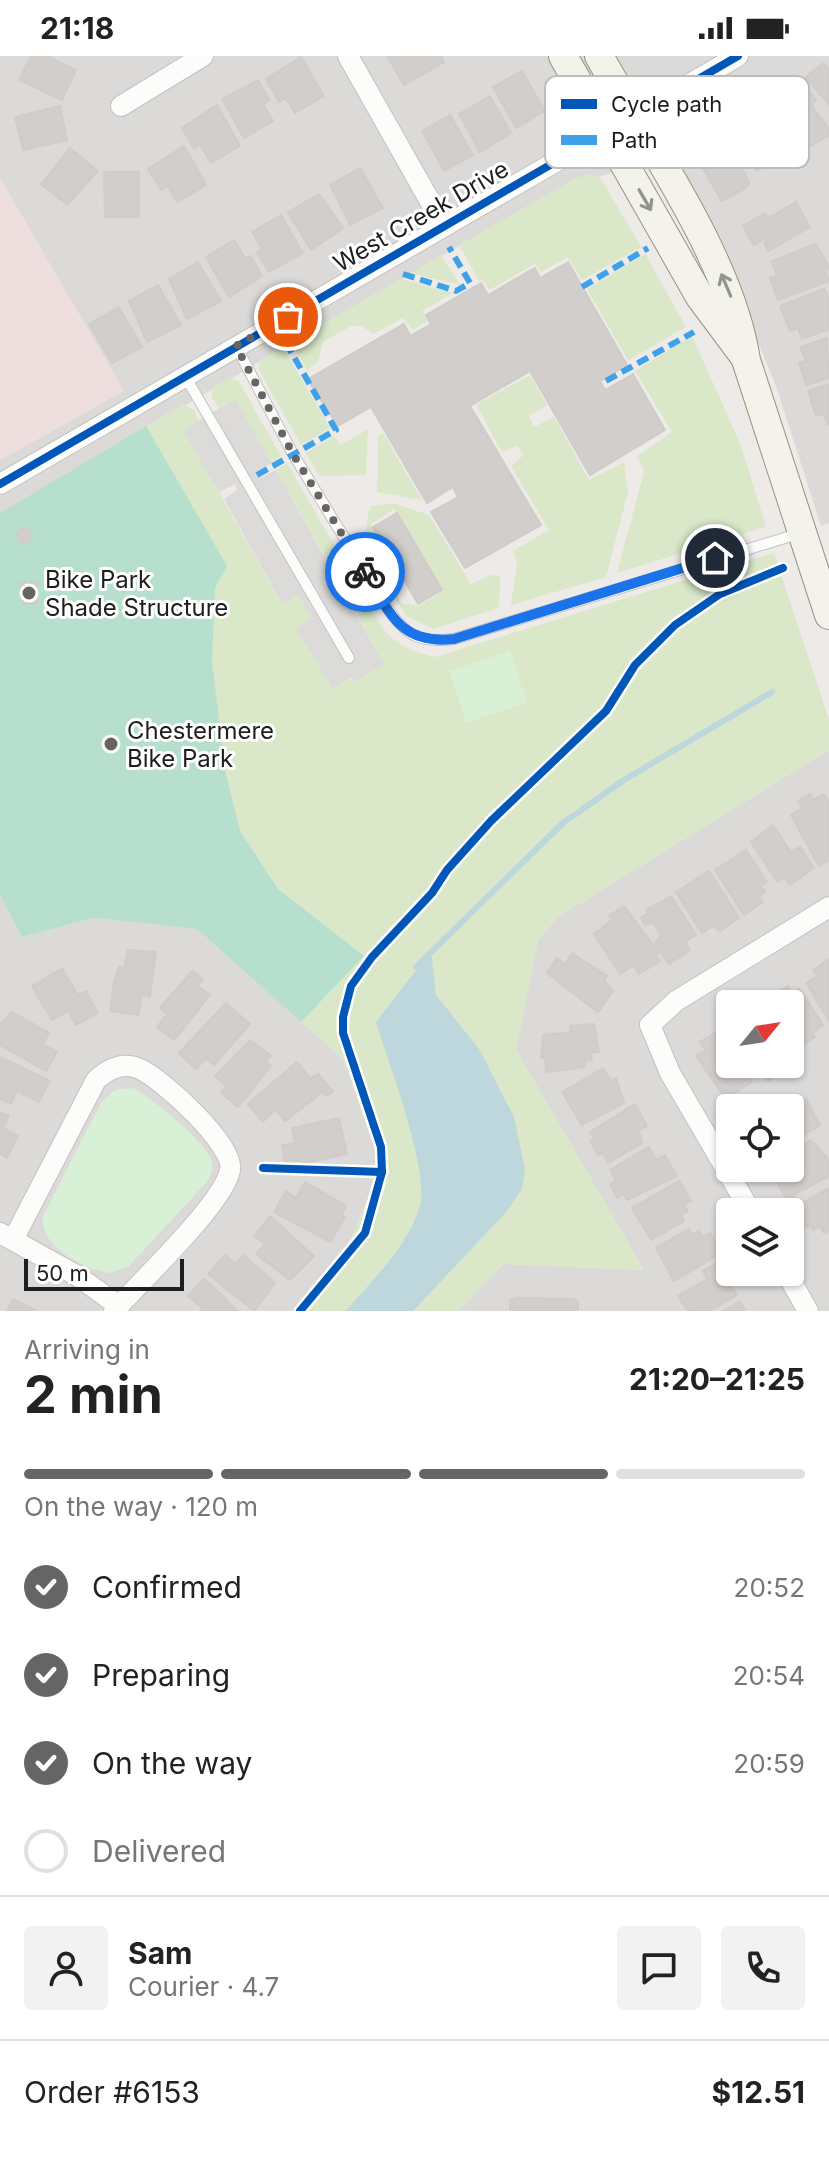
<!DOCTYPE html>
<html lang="en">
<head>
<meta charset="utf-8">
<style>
	:root { --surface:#fff; --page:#f2f2f2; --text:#222; --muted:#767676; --line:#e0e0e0; --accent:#666564 }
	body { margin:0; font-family:Inter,sans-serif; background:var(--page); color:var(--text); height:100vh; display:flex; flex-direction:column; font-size:30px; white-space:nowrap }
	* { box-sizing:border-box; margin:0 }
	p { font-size:26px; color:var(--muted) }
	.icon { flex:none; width:44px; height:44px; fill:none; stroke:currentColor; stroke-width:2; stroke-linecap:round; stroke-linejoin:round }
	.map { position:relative; height:1255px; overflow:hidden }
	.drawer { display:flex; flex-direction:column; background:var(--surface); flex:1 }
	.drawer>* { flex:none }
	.needle { width:52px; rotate:60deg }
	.tools { position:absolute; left:716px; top:934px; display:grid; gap:16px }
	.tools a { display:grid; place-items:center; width:88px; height:88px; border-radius:8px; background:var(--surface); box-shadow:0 2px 6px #0004; font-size:40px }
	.scale { position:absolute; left:24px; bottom:20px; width:160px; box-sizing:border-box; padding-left:8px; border:4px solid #1e1e1e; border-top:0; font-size:22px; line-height:28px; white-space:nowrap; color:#1e1e1e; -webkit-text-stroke:6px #fff; paint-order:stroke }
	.pin { position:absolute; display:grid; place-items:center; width:68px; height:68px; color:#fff; margin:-34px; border:4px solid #fff; border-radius:50%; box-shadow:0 2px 8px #0007 }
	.courier { position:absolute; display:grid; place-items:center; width:80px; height:80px; margin:-40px; border:6px solid #1a73e8; border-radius:50%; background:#fff; color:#222; box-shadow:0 2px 10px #0007 }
	.head em { font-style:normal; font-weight:700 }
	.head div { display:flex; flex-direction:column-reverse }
	.head { display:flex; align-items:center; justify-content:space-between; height:136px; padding:0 24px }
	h1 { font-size:52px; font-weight:700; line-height:60px }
	.bar { display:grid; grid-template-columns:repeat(4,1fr); gap:12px 8px; align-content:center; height:96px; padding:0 24px }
	.bar i { height:10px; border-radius:6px; background:var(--line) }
	.bar .selected { background:var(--accent) }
	.bar p { grid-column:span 4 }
	.line { display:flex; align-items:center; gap:20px; padding:0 24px; border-top:2px solid var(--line) }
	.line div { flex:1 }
	.round { display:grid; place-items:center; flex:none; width:84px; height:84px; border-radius:8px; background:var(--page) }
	ol { padding:0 24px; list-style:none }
	li { display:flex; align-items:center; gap:24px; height:88px }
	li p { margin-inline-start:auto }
	li .icon { padding:8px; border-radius:50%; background:var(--accent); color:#fff; stroke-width:4 }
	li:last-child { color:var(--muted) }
	li i { width:44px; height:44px; border:4px solid var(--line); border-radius:50% }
	.status { display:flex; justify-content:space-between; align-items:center; height:56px; padding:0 40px; background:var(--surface); direction:ltr }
	.status svg { height:22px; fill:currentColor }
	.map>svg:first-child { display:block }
	.residential { fill:#dcdad9; fill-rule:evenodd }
	.commercial { fill:#eedfde }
	.grass { fill:#dae7c8 }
	.park { fill:#d8f0d6 }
	.pitch { fill:#b6e0cd }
	.parking { fill:#dddbda }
	.water { fill:#bdd7dd }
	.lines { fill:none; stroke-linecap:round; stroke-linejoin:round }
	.stream { stroke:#bdd7dd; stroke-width:6 }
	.building { fill:#d2cecc; stroke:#d0ccc9; stroke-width:2 }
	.lane-casing { stroke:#c4c2c1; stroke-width:12 }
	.street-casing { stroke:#c4c2c1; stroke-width:22 }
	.secondary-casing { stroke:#949481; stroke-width:30 }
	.lane { stroke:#fcfcfb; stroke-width:10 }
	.street { stroke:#fcfcfb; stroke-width:20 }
	.secondary { stroke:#f3f2eb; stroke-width:28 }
	.quiet { stroke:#3da2ea; stroke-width:6; stroke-dasharray:12 6; stroke-linecap:butt }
	.cycleway-casing { stroke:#fff; stroke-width:13 }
	.cycleway { stroke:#0057b8; stroke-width:8 }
	.oneway { stroke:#93938f }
	.done { stroke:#666564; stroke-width:8; stroke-dasharray:0 14.4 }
	.route { stroke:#1a73e8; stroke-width:10 }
	.poi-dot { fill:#666564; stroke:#fff; stroke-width:3 }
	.labels { text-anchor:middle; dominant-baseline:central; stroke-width:6; stroke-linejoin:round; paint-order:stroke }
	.street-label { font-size:24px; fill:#1e1e1e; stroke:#fff }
	.poi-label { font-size:24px; fill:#1e1e1e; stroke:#fff; text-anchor:start }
	.key { fill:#fff; stroke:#bcbcbc; stroke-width:2 }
	.key-label { font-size:22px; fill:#1e1e1e }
</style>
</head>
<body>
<div class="status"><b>21:18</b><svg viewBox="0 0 49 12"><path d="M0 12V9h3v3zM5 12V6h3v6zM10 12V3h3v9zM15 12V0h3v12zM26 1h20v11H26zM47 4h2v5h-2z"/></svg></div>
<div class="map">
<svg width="829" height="1255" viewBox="0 0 829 1255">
	<rect width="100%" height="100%" fill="#edeae7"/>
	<g class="residential">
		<polygon points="0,0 829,0 829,467 821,470 777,333 729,214 666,94 600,121 576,122 0,457 0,404 123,335 0,122"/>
		<path d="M 829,694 L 829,1255 L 458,1255 L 504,1208 L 644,1214 L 516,994 L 538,884 L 558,861 ZM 730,948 L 790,948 L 790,1008 L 730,1008 ZM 730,1052 L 790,1052 L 790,1112 L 730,1112 ZM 730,1156 L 790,1156 L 790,1216 L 730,1216 Z"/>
		<polygon points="0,839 22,881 94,862 197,873 343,1003 381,1109 346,1196 294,1255 0,1255"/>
	</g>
	<polygon class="commercial" points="0,122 124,335 0,404"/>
	<g class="grass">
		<polygon points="590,118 600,121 641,191 582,224 568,201 541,216 535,208 489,234 483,224 479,225 459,189 576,122"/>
		<polygon points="645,198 686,271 628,304 587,233"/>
		<polygon points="441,199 460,229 410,217"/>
		<polygon points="400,223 453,237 422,255 428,265 413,274 403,262 373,278 362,270 351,270 323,286 318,306 307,314 291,286"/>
		<polygon points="692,280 740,387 766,471 617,517 644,416 637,400 672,376 635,315"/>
		<polygon points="283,291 330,372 301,389 259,314 259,305"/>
		<polygon points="530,319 547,349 529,360 534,371 554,361 589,424 624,406 628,436 606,521 511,549 517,507 513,495 549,474 511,410 524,399 517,390 502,396 476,349"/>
		<polygon points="231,321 239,326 281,400 271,407 235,344 219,352 212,341 212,332"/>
		<path d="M 183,348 L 194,354 L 198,365 L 184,374 L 281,547 L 298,538 L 312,562 L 296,572 L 354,627 L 384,608 L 348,541 L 360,532 C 381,572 388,591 435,601 L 774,497 L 829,664 L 829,694 L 558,861 L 538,884 L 516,993 L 644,1214 L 504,1208 L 458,1255 L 294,1255 L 346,1196 L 381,1108 L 343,1003 L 301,966 L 312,954 L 27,442 Z"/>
		<polygon points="368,373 366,419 319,420 306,397 334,380 341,389"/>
		<polygon points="383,377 422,444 377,436 378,380"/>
		<polygon points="287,407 356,527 344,534 276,414"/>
		<path d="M 393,447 L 429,459 L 471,528 L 491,519 L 500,520 L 499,552 L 433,573 L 407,560 L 390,536 L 391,529 L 401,547 L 419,550 L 444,535 L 394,453 L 371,468 L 387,501 L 377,507 C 367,487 363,471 371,450 Z"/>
	</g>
	<g class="park">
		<polygon points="510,595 527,647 466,667 449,615"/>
		<path d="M 133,1032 C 149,1039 208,1088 212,1105 C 214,1113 210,1121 205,1128 L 129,1210 L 110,1217 C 82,1212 40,1192 43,1160 L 101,1047 L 115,1034 Z"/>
	</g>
	<polygon class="pitch" points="146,370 227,510 215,532 212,606 226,719 240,775 278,833 364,900 301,966 197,873 94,862 22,881 0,839 0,457"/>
	<polygon class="parking" points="235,343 271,407 256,417 260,422 276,414 384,608 354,627 350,621 333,633 296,572 312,562 298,539 282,548 224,443 237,434 235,428 219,436 183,374"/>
	<path class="water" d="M 431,895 L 436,939 L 479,993 L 514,1061 L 525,1114 L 522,1133 L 507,1155 L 413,1255 L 346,1255 C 373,1223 407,1192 420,1150 C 430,1115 388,1005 376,966 Z"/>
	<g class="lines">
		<polyline class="stream" points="416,911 563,767 624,724 772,636"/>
	</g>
	<g class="building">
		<polygon points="31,0 47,0 76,14 62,44 19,24"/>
		<polygon points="387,0 441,0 444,6 404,29"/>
		<polygon points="301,1 324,40 295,57 286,42 279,46 266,23"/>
		<polygon points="824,7 829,14 829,49 806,21"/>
		<polygon points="522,15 545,55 516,72 493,31"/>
		<polygon points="258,24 270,44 263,48 273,65 244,82 222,43"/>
		<polygon points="801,24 816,44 812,47 814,53 829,73 829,79 807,92 778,53 790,49 782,38"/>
		<polygon points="490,40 511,77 480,96 459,58"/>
		<polygon points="217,49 240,90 211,107 200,88 194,92 182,72"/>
		<polygon points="60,50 67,84 23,94 15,61"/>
		<polygon points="766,55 789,96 756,115 728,71 750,58 752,63"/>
		<polygon points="450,59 473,99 444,115 422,75"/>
		<polygon points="723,74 749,126 747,131 722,145 698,104 707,93 702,85"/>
		<polygon points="184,90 206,129 177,146 168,130 161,134 148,113"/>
		<polygon points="70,92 98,115 67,149 41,128"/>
		<polygon points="360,112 383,152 350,169 330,129"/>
		<polygon points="104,116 139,116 139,161 105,161"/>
		<polygon points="319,138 343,172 311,194 288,156"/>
		<polygon points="796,146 810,171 768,195 764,187 768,184 766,181 754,189 743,170 765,157 767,161 772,160"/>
		<polygon points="281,159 303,197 269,216 257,196 262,193 252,176"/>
		<polygon points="234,184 245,202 251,200 262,220 229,241 206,201"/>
		<polygon points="816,188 829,211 826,214 829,225 778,244 770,222 777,220 772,205"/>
		<polygon points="198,206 221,245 187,263 169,223"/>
		<polygon points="568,206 627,309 600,325 605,334 633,318 665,374 590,419 530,315 470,350 541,469 465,512 431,456 458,441 453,431 427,447 371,351 338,370 311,329 310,322 404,268 410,280 431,268 426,259 481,227 488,239 535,212 540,222"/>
		<polygon points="158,229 181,269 147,286 129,245"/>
		<polygon points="824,233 829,243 829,273 802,283 798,272 790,275 780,250"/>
		<polygon points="119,251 142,291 112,307 89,268"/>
		<polygon points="827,282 829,322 806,329 799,307 806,305 800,291"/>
		<polygon points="829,328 829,369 828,369 824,358 816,360 808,335"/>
		<polygon points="397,457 442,534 418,548 373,471"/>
		<polygon points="26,470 33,482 22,488 16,477"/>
		<polygon points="20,526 36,526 38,547 23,548"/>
		<polygon points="810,738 814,744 824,738 829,746 829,804 819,810 791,759 802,752 798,745"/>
		<polygon points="773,769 791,796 800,791 814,812 790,829 785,821 777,826 751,786"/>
		<polygon points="746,794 767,826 761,830 765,836 759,840 763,846 744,859 715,814"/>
		<polygon points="709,815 739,862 720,875 713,870 702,877 676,836"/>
		<polygon points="671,840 696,879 685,886 690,894 669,908 655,887 661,879 653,866 646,870 641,862 648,857 646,854"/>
		<polygon points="624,850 659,897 656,899 660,905 639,918 634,909 620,918 594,878 612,864 609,860"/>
		<polygon points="128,894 156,896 150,941 142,939 138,959 110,955 114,928 119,911 124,912"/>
		<polygon points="572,897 607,920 604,925 613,935 598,956 547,917 557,902 565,908"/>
		<polygon points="829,903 829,965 806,927 817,920 813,914"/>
		<polygon points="62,912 78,939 86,935 98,957 76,969 68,955 52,964 32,930"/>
		<polygon points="192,915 203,923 198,930 210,939 174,984 157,971 167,958 160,952"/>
		<polygon points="788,930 792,937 799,932 823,969 812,977 815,981 801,991 790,974 790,948 763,945"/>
		<polygon points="226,947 250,968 214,1009 206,1002 196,1013 179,997"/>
		<polygon points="12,956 49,977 43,988 57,996 46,1015 0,989 0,969"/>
		<polygon points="594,968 599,996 591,997 592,1004 584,1005 585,1011 546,1016 545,1002 541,1002 543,979 571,976 570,970"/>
		<polygon points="721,973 730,987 730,1008 740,1008 752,1026 726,1043 696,1000 706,994 700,986"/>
		<polygon points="250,984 271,1000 266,1006 271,1010 238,1051 221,1037 226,1030 215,1020"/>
		<polygon points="0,1001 50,1025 39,1046 17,1035 11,1048 0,1043"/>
		<polygon points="297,1006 310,1022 318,1018 333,1035 326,1040 323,1036 285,1065 275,1053 263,1066 248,1048"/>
		<polygon points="755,1008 785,1008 778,1012 781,1017 768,1025"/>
		<polygon points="603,1012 611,1025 616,1022 624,1047 582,1069 562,1036"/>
		<polygon points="796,1039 801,1047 806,1043 820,1069 790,1088 790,1052 776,1052"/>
		<polygon points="635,1048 647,1070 639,1074 642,1087 608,1107 603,1097 598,1099 590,1085 594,1082 590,1076"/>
		<polygon points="0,1056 9,1060 3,1072 18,1080 7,1102 0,1097"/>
		<polygon points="339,1062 347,1098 286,1111 282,1089 295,1087 292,1072"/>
		<polygon points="811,1084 829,1104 829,1120 793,1139 795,1142 788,1146 776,1124 786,1118 783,1112 790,1112 790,1096"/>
		<polygon points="649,1091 656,1104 665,1099 677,1120 627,1144 624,1138 617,1142 610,1128 617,1125 610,1114"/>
		<polygon points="679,1125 691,1145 684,1149 688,1155 681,1159 684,1165 651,1184 632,1152"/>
		<polygon points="305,1126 346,1150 341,1159 345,1161 330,1186 274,1156 286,1135 296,1142"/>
		<polygon points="829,1132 829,1174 824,1177 819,1170 813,1174 810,1169 803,1173 791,1154"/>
		<polygon points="270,1160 314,1200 290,1224 256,1198 265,1188 254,1180"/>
		<polygon points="689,1173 693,1179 699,1175 703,1181 710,1177 722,1197 674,1225 656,1192"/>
		<polygon points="225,1199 235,1208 243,1199 275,1227 254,1255 208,1218"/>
		<polygon points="724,1203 736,1224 730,1228 737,1239 710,1255 687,1254 678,1240 707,1223 703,1215"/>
		<polygon points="204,1223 223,1240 237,1255 201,1255 203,1253 188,1240"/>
		<polygon points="517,1242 572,1243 578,1245 578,1255 510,1255 510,1244"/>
		<polygon points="13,1243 35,1254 35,1255 7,1255"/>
		<polygon points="740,1245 746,1255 723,1255 736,1248"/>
	</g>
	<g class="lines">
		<defs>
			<g id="lane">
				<path d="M 236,290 L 293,398 L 386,550 C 406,580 418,587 454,583 L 801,477"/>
				<polyline points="185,320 349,602"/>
			</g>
			<g id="street">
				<polyline points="348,0 444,170"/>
				<polyline points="121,50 203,0"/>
				<polyline points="0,428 738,0"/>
				<polyline points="751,1156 670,1017 650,969 676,945 829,851"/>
				<polyline points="0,1177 76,1219 119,1250"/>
				<path d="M 13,1184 L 96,1024 C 108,1013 123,1005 140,1013 C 162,1023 235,1089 230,1114 C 224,1147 140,1226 114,1255"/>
				<polyline points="786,1216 808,1255"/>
			</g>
			<g id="secondary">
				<polyline points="563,0 700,241 744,300"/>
				<path d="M 599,0 C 649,89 731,204 746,304 L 829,559"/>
			</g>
		</defs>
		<use href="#lane" class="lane-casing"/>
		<use href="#street" class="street-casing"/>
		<use href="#secondary" class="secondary-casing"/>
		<use href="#lane" class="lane"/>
		<use href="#street" class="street"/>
		<use href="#secondary" class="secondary"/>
		<g class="quiet">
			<polyline points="403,218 456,235 470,227 449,191"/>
			<polyline points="582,231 648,192"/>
			<polyline points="606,325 694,276"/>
			<polyline points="257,419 336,374 286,287"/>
		</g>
		<defs>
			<g id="cycleway">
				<polyline points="0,428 738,0"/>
				<polyline points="263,1112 382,1116 381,1091 343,977 343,961 351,930 372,901 432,837 447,814 491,765 606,655 635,609 675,569 720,538 783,512"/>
				<polyline points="300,1255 365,1177 382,1116"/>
			</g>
		</defs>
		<use href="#cycleway" class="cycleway-casing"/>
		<use href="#cycleway" class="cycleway"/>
	</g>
	<defs><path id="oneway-shaft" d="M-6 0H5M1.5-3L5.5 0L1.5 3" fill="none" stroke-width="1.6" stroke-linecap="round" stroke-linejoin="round" transform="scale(2)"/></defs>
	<g class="oneway">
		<use href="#oneway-shaft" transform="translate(645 144) rotate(60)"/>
		<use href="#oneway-shaft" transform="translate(726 229) rotate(-113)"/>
	</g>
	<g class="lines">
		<polyline class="done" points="288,261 236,290 293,398 365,516"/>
		<path class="route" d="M 365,516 C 390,556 399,589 454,583 L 715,502"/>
	</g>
	<g class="poi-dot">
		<circle cx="29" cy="537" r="8"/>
		<circle cx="111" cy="688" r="8"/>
	</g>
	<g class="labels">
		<g class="street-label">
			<text transform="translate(421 160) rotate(-30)">West Creek Drive</text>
		</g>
		<g class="poi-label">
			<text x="45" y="523">Bike Park<tspan x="45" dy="28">Shade Structure</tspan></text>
			<text x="127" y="674">Chestermere<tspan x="127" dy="28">Bike Park</tspan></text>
		</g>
	</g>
	<rect x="545" y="20" width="264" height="92" rx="12" class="key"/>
	<rect x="561" y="43" width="36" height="10" fill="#0057b8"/>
	<rect x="561" y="79" width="36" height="10" fill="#3da2ea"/>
	<g class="key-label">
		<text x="611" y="56">Cycle path</text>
		<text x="611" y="92">Path</text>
	</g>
</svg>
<div class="tools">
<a><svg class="needle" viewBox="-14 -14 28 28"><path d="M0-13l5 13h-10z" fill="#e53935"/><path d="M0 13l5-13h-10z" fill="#767676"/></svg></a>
<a><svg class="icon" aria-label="locate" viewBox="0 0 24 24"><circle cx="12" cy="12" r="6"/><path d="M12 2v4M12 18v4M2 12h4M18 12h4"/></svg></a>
<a><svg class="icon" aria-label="layers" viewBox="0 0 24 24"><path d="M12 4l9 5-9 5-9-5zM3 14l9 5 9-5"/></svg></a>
</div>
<div class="scale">50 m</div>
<div class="pin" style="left:288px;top:261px;background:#ea580c"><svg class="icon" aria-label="bag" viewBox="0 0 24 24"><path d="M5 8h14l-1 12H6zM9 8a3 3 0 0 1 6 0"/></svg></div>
<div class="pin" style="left:715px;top:502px;background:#1f2937"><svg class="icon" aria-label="home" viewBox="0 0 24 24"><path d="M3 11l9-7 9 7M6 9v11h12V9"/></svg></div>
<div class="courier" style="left:365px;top:516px"><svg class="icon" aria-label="bike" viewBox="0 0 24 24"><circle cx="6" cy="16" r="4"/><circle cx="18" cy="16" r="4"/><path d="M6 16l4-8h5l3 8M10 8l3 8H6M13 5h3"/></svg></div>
</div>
<section class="drawer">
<div class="head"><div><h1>2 min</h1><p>Arriving in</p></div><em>21:20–21:25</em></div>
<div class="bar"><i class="selected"></i><i class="selected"></i><i class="selected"></i><i></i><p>On the way · 120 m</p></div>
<ol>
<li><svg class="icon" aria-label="check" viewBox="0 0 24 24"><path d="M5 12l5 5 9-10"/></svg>Confirmed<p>20:52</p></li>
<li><svg class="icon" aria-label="check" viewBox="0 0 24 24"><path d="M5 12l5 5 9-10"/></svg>Preparing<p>20:54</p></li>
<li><svg class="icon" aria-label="check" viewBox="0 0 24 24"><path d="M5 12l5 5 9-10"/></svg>On the way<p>20:59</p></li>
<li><i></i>Delivered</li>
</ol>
<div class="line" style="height:144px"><a class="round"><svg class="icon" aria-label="person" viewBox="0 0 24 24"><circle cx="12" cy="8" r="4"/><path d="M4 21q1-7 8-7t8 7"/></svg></a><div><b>Sam</b><p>Courier · 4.7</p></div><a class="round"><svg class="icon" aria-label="chat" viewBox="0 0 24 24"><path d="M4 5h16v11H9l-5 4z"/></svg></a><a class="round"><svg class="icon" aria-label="phone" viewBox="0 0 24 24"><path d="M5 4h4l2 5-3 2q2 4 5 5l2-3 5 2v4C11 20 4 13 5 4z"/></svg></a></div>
<div class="line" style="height:104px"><div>Order #6153</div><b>$12.51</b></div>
</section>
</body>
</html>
